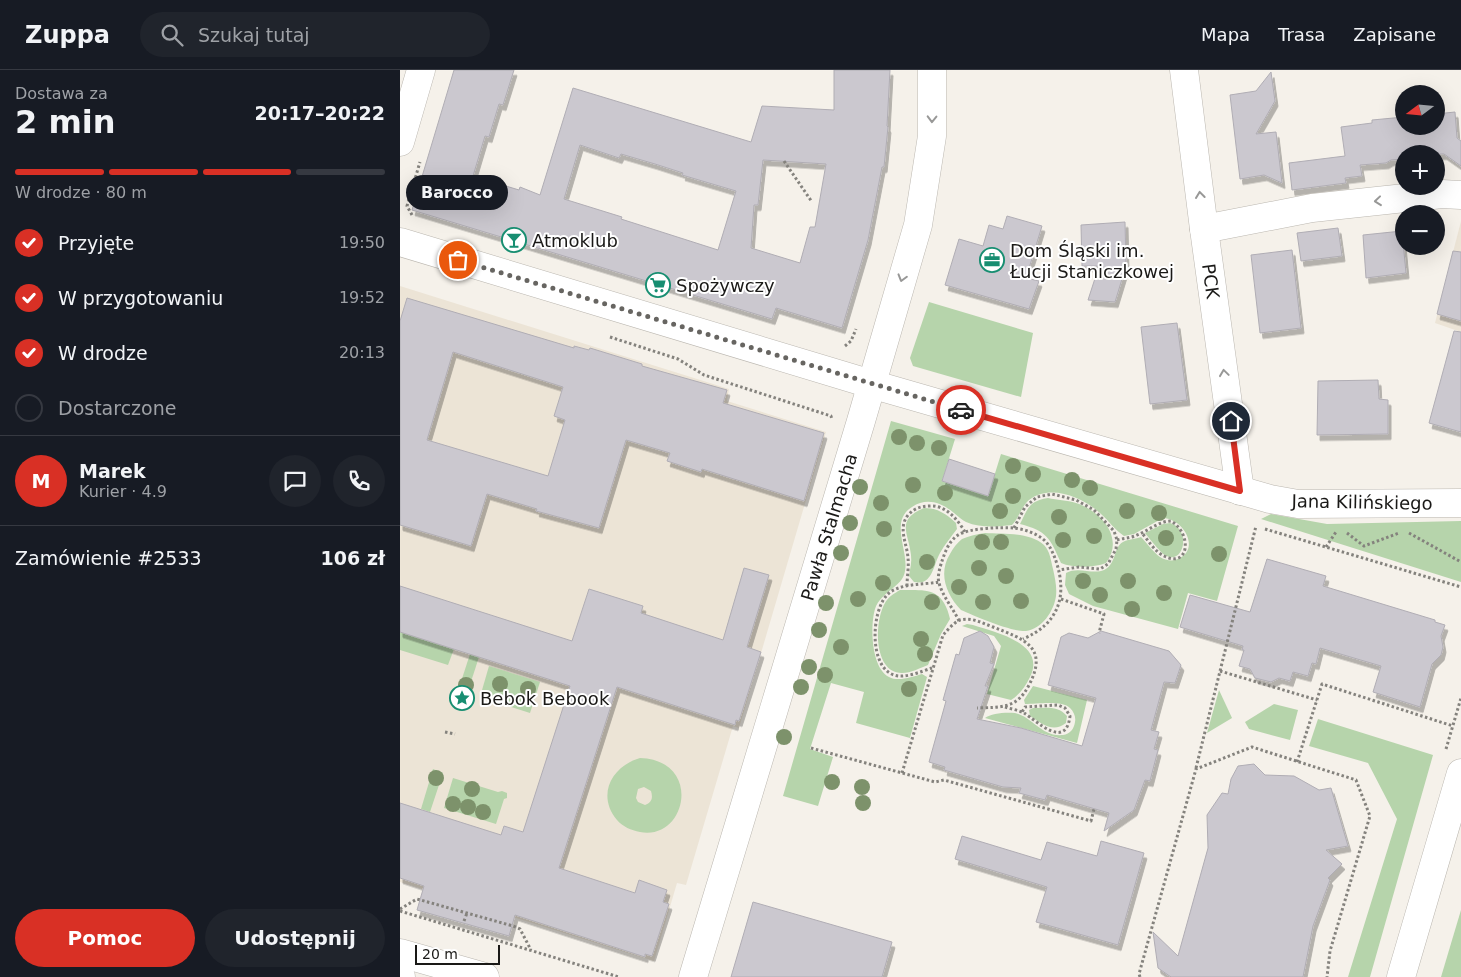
<!DOCTYPE html>
<html lang="pl">
<head>
<meta charset="utf-8">
<style>
	:root { --surface:#171b24; --page:#20242c; --text:#f1f3f6; --muted:#9ea1a6; --line:#363941; --accent:#d93025 }
	body { margin:0; font-family:"DejaVu Sans",sans-serif; background:var(--page); color:var(--text); height:100vh; display:flex; flex-direction:column; font-size:19px; white-space:nowrap }
	* { box-sizing:border-box; margin:0 }
	p { font-size:16px; color:var(--muted) }
	.icon { flex:none; width:28px; height:28px; fill:none; stroke:currentColor; stroke-width:2; stroke-linecap:round; stroke-linejoin:round }
	.map { position:relative; flex:1; overflow:hidden }
	.drawer { display:flex; flex-direction:column; background:var(--surface); width:400px }
	.drawer>* { flex:none }
	.needle { width:32px; rotate:254deg }
	.controls { position:absolute; left:995px; top:15px; display:grid; gap:10px }
	.controls a { display:grid; place-items:center; width:50px; height:50px; border-radius:50%; background:var(--surface); box-shadow:0 5px 20px #0002; font-size:25px }
	.scale { position:absolute; left:15px; bottom:12px; width:85px; box-sizing:border-box; padding-left:5px; border:2px solid #1a1917; border-top:0; font-size:14px; line-height:18px; white-space:nowrap; color:#1a1917; -webkit-text-stroke:4px #fff; paint-order:stroke }
	.pin { position:absolute; display:grid; place-items:center; width:42px; height:42px; color:#fff; margin:-21px; border:2px solid #fff; border-radius:50%; box-shadow:0 1px 5px #0007 }
	.courier { position:absolute; display:grid; place-items:center; width:50px; height:50px; margin:-25px; border:4px solid #d93025; border-radius:50%; background:#fff; color:#222; box-shadow:0 1px 6px #0007 }
	.bubble { position:absolute; height:35px; border-radius:18px; background:var(--surface); box-shadow:0 5px 20px #0002; font-size:16px; font-weight:700; line-height:35px; text-align:center }
	.overview em { font-style:normal; font-weight:700 }
	.overview div { display:flex; flex-direction:column-reverse }
	.overview { display:flex; align-items:center; justify-content:space-between; height:85px; padding:0 15px }
	h1 { font-size:32px; font-weight:700; line-height:38px }
	.bar { display:grid; grid-template-columns:repeat(4,1fr); gap:8px 5px; align-content:center; height:60px; padding:0 15px }
	.bar i { height:6px; border-radius:4px; background:var(--line) }
	.bar .selected { background:var(--accent) }
	.bar p { grid-column:span 4 }
	.line { display:flex; align-items:center; gap:12px; padding:0 15px; border-top:1px solid var(--line) }
	.line div { flex:1 }
	.round { display:grid; place-items:center; flex:none; width:52px; height:52px; border-radius:26px; background:var(--page) }
	ol { padding:0 15px; list-style:none }
	li { display:flex; align-items:center; gap:15px; height:55px }
	li p { margin-inline-start:auto }
	li .icon { padding:5px; border-radius:50%; background:var(--accent); color:#fff; stroke-width:4 }
	li:last-child { color:var(--muted) }
	li i { width:28px; height:28px; border:2px solid var(--line); border-radius:50% }
	.cta { display:flex; gap:10px; margin-top:auto; padding:10px 15px }
	.cta a { flex:1; height:58px; border-radius:30px; background:var(--accent); color:#fff; font-size:20px; font-weight:700; line-height:58px; text-align:center }
	.cta a+a { background:var(--page); color:var(--text) }
	header { display:flex; align-items:center; gap:30px; box-sizing:border-box; height:70px; padding:0 25px; background:var(--surface); border-bottom:1px solid var(--line) }
	header strong { font-size:24px }
	nav { display:flex; gap:28px; margin-inline-start:auto; font-size:18px }
	.search { width:350px; height:45px; background:var(--page); display:flex; align-items:center; gap:12px; box-sizing:border-box; padding:0 18px; border-radius:28px; color:var(--muted); font-size:19px }
	main { display:flex; flex:1; min-height:0 }
	.map>svg:first-child { display:block }
	.built { fill:#ece4d6 }
	.green { fill:#b6d4ab; fill-rule:evenodd }
	.building { fill:#cbc8cf; stroke:#b0adb4; fill-rule:evenodd; filter:url(#shadow) }
	.lines { fill:none; stroke-linecap:round; stroke-linejoin:round }
	.minor-casing { stroke:#bbb7b0; stroke-width:29 }
	.secondary-casing { stroke:#bbb7b0; stroke-width:29 }
	.path { stroke:#84827d; stroke-width:3; stroke-dasharray:2.5 2.5; stroke-linecap:butt }
	.minor { stroke:#fff; stroke-width:28 }
	.secondary { stroke:#fff; stroke-width:28 }
	.tree { fill:#7d926b }
	.oneway { stroke:#989897 }
	.done { stroke:#676561; stroke-width:5; stroke-dasharray:0 9 }
	.route { stroke:#d93025; stroke-width:6 }
	.labels { text-anchor:middle; dominant-baseline:central; stroke-width:4; stroke-linejoin:round; paint-order:stroke }
	.poi-label { font-size:18px; fill:#1a1917; stroke:#fff; text-anchor:start }
	.street-label { font-size:18px; fill:#1a1917; stroke:#fff }
</style>
</head>
<body>
<header>
<strong>Zuppa</strong>
<div class="search"><svg class="icon" aria-label="search" viewBox="0 0 24 24"><circle cx="10" cy="10" r="6"/><path d="M15 15l6 6"/></svg>Szukaj tutaj</div>
<nav><a>Mapa</a><a>Trasa</a><a>Zapisane</a></nav>
</header>
<main>
<section class="drawer">
<div class="overview"><div><h1>2 min</h1><p>Dostawa za</p></div><em>20:17–20:22</em></div>
<div class="bar"><i class="selected"></i><i class="selected"></i><i class="selected"></i><i></i><p>W drodze · 80 m</p></div>
<ol>
<li><svg class="icon" aria-label="check" viewBox="0 0 24 24"><path d="M5 12l5 5 9-10"/></svg>Przyjęte<p>19:50</p></li>
<li><svg class="icon" aria-label="check" viewBox="0 0 24 24"><path d="M5 12l5 5 9-10"/></svg>W przygotowaniu<p>19:52</p></li>
<li><svg class="icon" aria-label="check" viewBox="0 0 24 24"><path d="M5 12l5 5 9-10"/></svg>W drodze<p>20:13</p></li>
<li><i></i>Dostarczone</li>
</ol>
<div class="line" style="height:90px"><b class="round" style="background:var(--accent);color:#fff">M</b><div><b>Marek</b><p>Kurier · 4.9</p></div><a class="round"><svg class="icon" aria-label="chat" viewBox="0 0 24 24"><path d="M4 5h16v11H9l-5 4z"/></svg></a><a class="round"><svg class="icon" aria-label="phone" viewBox="0 0 24 24"><path d="M5 4h4l2 5-3 2q2 4 5 5l2-3 5 2v4C11 20 4 13 5 4z"/></svg></a></div>
<div class="line" style="height:65px"><div>Zamówienie #2533</div><b>106 zł</b></div>
<div class="cta"><a>Pomoc</a><a>Udostępnij</a></div>
</section>
<div class="map">
<svg width="1061" height="907" viewBox="0 0 1061 907">
	<defs>
		<filter id="shadow"><feDropShadow dx="3" dy="5.5" stdDeviation="0" flood-color="#0004"/></filter>
	</defs>
	<rect width="100%" height="100%" fill="#f5f1ea"/>
	<g class="built">
		<polygon points="1061,151 1061,262 1035,253"/>
		<polygon points="0,216 329,319 327,331 426,362 339,658 333,656 286,815 277,813 254,891 0,812"/>
	</g>
	<g class="green">
		<polygon points="529,232 633,263 621,327 513,296 510,288"/>
		<path d="M 491,351 L 555,369 L 542,411 L 588,426 L 601,384 L 838,456 L 817,531 L 788,523 L 778,559 L 693,536 L 669,524 L 665,515 L 666,503 C 678,496 693,505 704,500 C 717,494 713,477 723,472 C 728,469 736,469 741,467 C 747,473 753,482 760,487 C 764,490 771,491 775,490 C 802,482 785,449 763,448 L 734,464 L 724,466 C 715,460 709,451 701,444 C 684,428 651,413 629,430 C 621,437 619,448 612,455 C 597,457 580,458 566,452 C 562,450 558,446 554,443 C 542,433 527,427 512,437 C 489,451 509,481 505,501 C 503,517 481,521 475,539 C 470,556 471,598 489,607 C 498,612 512,607 522,604 L 527,607 L 510,668 L 456,653 L 464,622 L 431,613 L 410,679 L 433,687 L 418,736 L 383,726 Z"/>
		<path d="M 648,428 C 657,430 667,430 676,433 C 701,441 725,468 706,493 C 693,498 673,498 661,493 C 650,468 647,461 620,454 C 628,438 629,431 648,428 Z"/>
		<path d="M 524,438 C 538,438 546,444 556,453 L 557,459 C 551,467 545,474 540,483 C 533,495 533,516 514,512 L 509,506 C 510,499 512,492 511,485 C 509,463 495,450 524,438 Z"/>
		<polygon points="871,444 927,454 1061,451 1061,512 861,449"/>
		<path d="M 770,453 C 794,460 782,502 761,482 C 755,476 750,469 745,463 L 763,454 Z"/>
		<path d="M 585,463 C 603,464 630,462 644,475 C 650,481 651,491 653,499 C 655,508 657,517 656,526 C 654,541 642,559 626,561 C 611,562 575,546 561,540 C 546,525 538,503 550,484 C 553,478 557,473 562,469 C 569,466 577,464 585,463 Z"/>
		<path d="M 500,520 C 526,520 543,517 550,549 L 541,564 L 528,595 C 520,598 511,603 502,603 C 472,603 474,546 487,530 C 491,525 495,523 500,520 Z"/>
		<path d="M 567,554 L 573,555 C 594,562 647,573 630,607 C 625,617 620,624 611,630 L 587,624 L 601,576 L 594,566 L 562,556 Z"/>
		<polygon points="0,562 54,579 48,595 0,580"/>
		<polygon points="70,584 79,587 67,624 58,621"/>
		<polygon points="89,596 140,612 130,643 80,627"/>
		<path d="M 633,616 L 687,630 L 677,673 L 585,648 C 591,643 606,642 615,643 C 633,647 641,667 663,665 C 670,664 674,659 675,652 C 676,647 674,642 670,638 C 663,630 637,634 625,634 L 624,630 Z"/>
		<polygon points="819,620 832,648 807,663"/>
		<polygon points="874,634 898,640 890,670 849,659 845,652"/>
		<path d="M 633,638 C 645,638 658,635 667,646 L 666,653 C 653,663 642,654 630,646 L 629,640 Z"/>
		<polygon points="918,649 1033,685 970,907 948,907 997,749 968,693 909,676"/>
		<path d="M 240,688 C 303,690 287,771 240,762 C 231,760 223,757 217,750 C 196,725 212,696 240,688 ZM 244,717 L 251,721 C 253,728 252,732 245,735 L 238,732 L 236,728 L 238,719 Z"/>
		<polygon points="33,699 43,703 30,742 21,739"/>
		<polygon points="53,708 98,722 102,721 107,723 107,728 104,729 96,754 44,738"/>
		<polygon points="1061,840 1061,907 1041,907"/>
	</g>
	<g class="building">
		<path d="M 54,0 L 114,0 L 103,35 L 99,34 L 89,67 L 85,66 L 73,106 L 119,120 L 120,117 L 140,125 L 173,18 L 351,72 L 362,36 L 434,40 L 434,0 L 490,0 L 487,56 L 488,57 L 484,97 L 482,97 L 468,170 L 442,258 L 376,238 L 372,249 L 12,140 ZM 180,75 L 219,88 L 221,84 L 255,94 L 283,103 L 282,105 L 336,121 L 318,180 L 221,149 L 222,147 L 164,129 ZM 363,90 L 426,94 L 415,157 L 410,157 L 400,193 L 351,178 L 354,135 L 358,135 Z"/>
		<polygon points="871,2 875,31 856,64 876,62 882,113 864,105 840,109 830,25 856,21"/>
		<polygon points="1055,42 1057,68 1061,71 1061,96 1044,84 1004,84 1004,89 991,90 986,93 960,95 962,106 945,108 946,113 892,120 889,93 945,86 941,57 972,53 972,50 1004,47 1004,56 1036,56 1036,44"/>
		<polygon points="607,146 642,156 626,208 639,211 629,239 545,215 559,169 583,176 589,155 603,159"/>
		<polygon points="725,152 726,196 715,232 688,230 699,196 682,196 681,155"/>
		<polygon points="938,158 942,186 901,191 897,163"/>
		<polygon points="1002,161 1006,203 966,208 963,165"/>
		<polygon points="892,180 901,258 860,263 851,185"/>
		<polygon points="1053,181 1061,182 1061,251 1037,244"/>
		<path d="M 7,228 L 174,278 L 174,276 L 189,280 L 190,278 L 242,294 L 242,296 L 327,320 L 323,333 L 424,363 L 404,431 L 302,399 L 301,402 L 267,391 L 270,383 L 226,370 L 199,458 L 136,441 L 137,439 L 87,424 L 71,476 L 0,455 L 0,251 ZM 53,282 L 163,317 L 154,346 L 165,350 L 148,406 L 27,370 Z"/>
		<polygon points="777,253 787,330 750,334 741,257"/>
		<polygon points="1054,261 1061,262 1061,362 1029,353"/>
		<polygon points="978,310 979,329 988,330 988,364 917,365 918,311"/>
		<polygon points="549,389 595,404 588,426 542,411"/>
		<polygon points="867,489 926,506 923,516 1035,550 1035,552 1045,555 1041,566 1043,577 1041,585 1032,594 1020,637 973,622 981,596 920,578 916,594 912,593 908,606 893,602 890,611 879,608 871,612 855,608 850,599 839,596 844,580 842,580 843,576 780,557 790,525 850,542"/>
		<polygon points="344,498 369,505 347,577 361,582 339,651 336,650 335,655 217,617 159,798 235,823 239,810 267,820 263,832 269,834 252,886 245,884 245,887 115,845 109,866 17,840 24,816 0,808 0,733 101,765 104,756 123,762 170,616 0,562 0,516 172,571 189,519 243,536 241,543 323,570"/>
		<polygon points="580,561 588,566 594,577 590,593 594,594 585,616 588,616 577,649 621,658 682,676 696,628 648,615 661,567 669,563 688,568 701,561 769,581 781,595 775,613 764,612 751,660 759,662 754,679 758,680 750,711 745,710 734,740 704,761 709,743 647,725 645,730 619,723 621,718 603,717 544,700 545,697 529,692 546,631 543,630 556,584 559,585 564,568"/>
		<polygon points="854,694 865,705 894,706 919,720 931,718 948,776 926,780 942,794 928,808 930,810 913,856 903,907 771,907 758,898 753,862 778,886 808,778 807,745 822,723 828,724 831,709 838,696"/>
		<polygon points="562,766 641,790 647,772 697,786 701,771 744,783 718,875 636,852 647,817 555,789"/>
		<polygon points="353,832 492,872 482,907 331,907"/>
	</g>
	<g class="lines">
		<defs>
			<g id="minor">
				<polyline points="784,0 804,159 840,421"/>
				<polyline points="0,72 21,0"/>
				<polyline points="804,159 912,138 1042,124 1061,125"/>
				<polyline points="0,172 471,314 870,429 898,434 1061,433"/>
				<polyline points="0,906 1,907"/>
				<polyline points="293,907 461,351 518,155 532,66 532,0"/>
				<polyline points="1001,907 1061,703"/>
			</g>
			<polyline id="secondary" points="0,883 85,907"/>
		</defs>
		<use href="#minor" class="minor-casing"/>
		<use href="#secondary" class="secondary-casing"/>
		<g class="path">
			<polyline points="384,91 412,132"/>
			<polyline points="12,145 7,136 20,92"/>
			<polyline points="210,267 278,289 304,305 431,346 432,350"/>
			<polyline points="445,276 451,271 456,259"/>
			<polyline points="614,458 625,437 637,427 652,424 676,430 694,440 714,461 717,470 716,479 708,494 700,499 679,497 659,500"/>
			<polyline points="865,459 1061,517"/>
			<polyline points="947,463 964,476 999,463"/>
			<polyline points="1009,463 1061,492"/>
			<path d="M 717,470 C 724,468 731,468 737,465 C 748,461 759,451 771,451 C 792,463 790,499 764,486 C 755,482 748,470 742,463"/>
			<polyline points="926,477 936,462"/>
			<path d="M 507,516 C 507,507 509,497 508,488 C 507,473 497,457 509,444 C 515,438 522,436 530,436 C 546,435 558,450 565,462"/>
			<polyline points="661,529 704,544 699,563"/>
			<path d="M 559,551 C 553,538 543,527 539,513 C 537,507 540,497 542,491 C 545,482 549,471 558,465 C 569,458 601,457 614,458 C 624,459 635,463 643,469 C 650,475 653,483 656,491 C 668,527 658,554 623,569"/>
			<path d="M 532,598 C 522,601 505,609 494,605 C 469,597 471,542 487,525 C 498,513 523,515 539,512"/>
			<polyline points="820,601 917,630"/>
			<path d="M 605,637 C 611,639 618,640 624,643 C 638,652 666,680 670,646 L 665,638 L 658,635 L 625,637 L 622,642"/>
			<polyline points="45,662 55,664"/>
			<polyline points="411,678 535,712 544,710 691,751 694,739"/>
			<polyline points="1046,679 1061,628"/>
			<polyline points="897,692 922,614 1053,656"/>
			<polyline points="796,698 856,456"/>
			<path d="M 502,703 L 543,565 C 548,560 553,553 560,550 C 572,547 582,553 593,557 C 624,569 649,577 629,615 C 617,639 601,637 577,638"/>
			<polyline points="0,839 17,829 113,856 120,859 131,880"/>
			<polyline points="0,841 219,907"/>
			<polyline points="64,851 67,843"/>
			<polyline points="740,907 739,904 796,699 852,677 956,710 970,746 930,881 927,907"/>
		</g>
		<use href="#minor" class="minor"/>
		<use href="#secondary" class="secondary"/>
	</g>
	<g class="tree">
		<circle cx="499" cy="367" r="8"/>
		<circle cx="517" cy="373" r="8"/>
		<circle cx="539" cy="378" r="8"/>
		<circle cx="613" cy="396" r="8"/>
		<circle cx="633" cy="404" r="8"/>
		<circle cx="672" cy="410" r="8"/>
		<circle cx="513" cy="415" r="8"/>
		<circle cx="460" cy="417" r="8"/>
		<circle cx="690" cy="418" r="8"/>
		<circle cx="545" cy="423" r="8"/>
		<circle cx="613" cy="426" r="8"/>
		<circle cx="481" cy="433" r="8"/>
		<circle cx="600" cy="441" r="8"/>
		<circle cx="727" cy="441" r="8"/>
		<circle cx="759" cy="443" r="8"/>
		<circle cx="659" cy="447" r="8"/>
		<circle cx="450" cy="453" r="8"/>
		<circle cx="484" cy="459" r="8"/>
		<circle cx="694" cy="466" r="8"/>
		<circle cx="766" cy="468" r="8"/>
		<circle cx="663" cy="470" r="8"/>
		<circle cx="582" cy="472" r="8"/>
		<circle cx="601" cy="472" r="8"/>
		<circle cx="441" cy="483" r="8"/>
		<circle cx="819" cy="484" r="8"/>
		<circle cx="527" cy="492" r="8"/>
		<circle cx="579" cy="498" r="8"/>
		<circle cx="606" cy="506" r="8"/>
		<circle cx="683" cy="511" r="8"/>
		<circle cx="728" cy="511" r="8"/>
		<circle cx="483" cy="513" r="8"/>
		<circle cx="559" cy="517" r="8"/>
		<circle cx="764" cy="523" r="8"/>
		<circle cx="700" cy="525" r="8"/>
		<circle cx="458" cy="529" r="8"/>
		<circle cx="621" cy="531" r="8"/>
		<circle cx="532" cy="532" r="8"/>
		<circle cx="583" cy="532" r="8"/>
		<circle cx="426" cy="533" r="8"/>
		<circle cx="732" cy="539" r="8"/>
		<circle cx="419" cy="560" r="8"/>
		<circle cx="521" cy="569" r="8"/>
		<circle cx="441" cy="577" r="8"/>
		<circle cx="525" cy="584" r="8"/>
		<circle cx="409" cy="597" r="8"/>
		<circle cx="425" cy="605" r="8"/>
		<circle cx="100" cy="614" r="8"/>
		<circle cx="66" cy="615" r="8"/>
		<circle cx="401" cy="617" r="8"/>
		<circle cx="128" cy="619" r="8"/>
		<circle cx="509" cy="619" r="8"/>
		<circle cx="384" cy="667" r="8"/>
		<circle cx="36" cy="708" r="8"/>
		<circle cx="432" cy="712" r="8"/>
		<circle cx="462" cy="717" r="8"/>
		<circle cx="72" cy="719" r="8"/>
		<circle cx="463" cy="733" r="8"/>
		<circle cx="53" cy="734" r="8"/>
		<circle cx="68" cy="737" r="8"/>
		<circle cx="83" cy="742" r="8"/>
	</g>
	<defs><path id="oneway-chevron" d="M-2-3.5L2.5 0L-2 3.5" fill="none" stroke-width="1.6" stroke-linecap="round" stroke-linejoin="round" transform="scale(1.25)"/></defs>
	<g class="oneway">
		<use href="#oneway-chevron" transform="translate(532 49) rotate(91)"/>
		<use href="#oneway-chevron" transform="translate(800 125) rotate(-97)"/>
		<use href="#oneway-chevron" transform="translate(978 131) rotate(174)"/>
		<use href="#oneway-chevron" transform="translate(502 208) rotate(106)"/>
		<use href="#oneway-chevron" transform="translate(824 303) rotate(-98)"/>
	</g>
	<g class="lines">
		<polyline class="done" points="58,190 561,340"/>
		<polyline class="route" points="561,340 840,421 831,351"/>
	</g>
	<defs>
		<symbol id="bar-ring" viewBox="-11 -11 22 22"><circle r="9.5" fill="#fff" stroke="#178e71" stroke-width="1.5"/><path d="M-6-5H6L.8 .8V4.5H3.5V6h-7V4.5H-.8V.8Z" fill="#178e71"/></symbol>
		<symbol id="office-ring" viewBox="-11 -11 22 22"><circle r="9.5" fill="#fff" stroke="#178e71" stroke-width="1.5"/><path d="M-6-3h4V-5.5h4V-3h4V5H-6ZM-1-4.5V-3h2v-1.5ZM-6 0V1H6V0Z" fill="#178e71"/></symbol>
		<symbol id="supermarket-ring" viewBox="-11 -11 22 22"><circle r="9.5" fill="#fff" stroke="#178e71" stroke-width="1.5"/><path d="M-6-5.5h2.5l.6 2H6L4.5 2H-2.5L-4.4-4H-6ZM-1.5 3.2a1.3 1.3 0 1 0 .1 0ZM3 3.2a1.3 1.3 0 1 0 .1 0Z" fill="#178e71"/></symbol>
		<symbol id="sight-ring" viewBox="-11 -11 22 22"><circle r="9.5" fill="#fff" stroke="#178e71" stroke-width="1.5"/><path d="M0-6L1.8-2.2L6-1.7L2.9 1.2L3.7 5.4L0 3.3L-3.7 5.4L-2.9 1.2L-6-1.7L-1.8-2.2Z" fill="#178e71"/></symbol>
	</defs>
	<g fill-rule="evenodd">
		<use href="#bar-ring" x="100" y="156" width="28" height="28"/>
		<use href="#office-ring" x="578" y="176" width="28" height="28"/>
		<use href="#supermarket-ring" x="244" y="201" width="28" height="28"/>
		<use href="#sight-ring" x="48" y="614" width="28" height="28"/>
	</g>
	<g class="labels">
		<g class="poi-label">
			<text x="132" y="170">Atmoklub</text>
			<text x="610" y="180">Dom Śląski im.<tspan x="610" dy="21">Łucji Staniczkowej</tspan></text>
			<text x="276" y="215">Spożywczy</text>
			<text x="80" y="628">Bebok Bebook</text>
		</g>
		<g class="street-label">
			<text transform="translate(811 211) rotate(82)">PCK</text>
			<text transform="translate(962 432) rotate(1)">Jana Kilińskiego</text>
			<text transform="translate(429 457) rotate(-73)">Pawła Stalmacha</text>
		</g>
	</g>
</svg>
<div class="controls">
<a><svg class="needle" viewBox="-14 -14 28 28"><path d="M0-13l5 13h-10z" fill="#e53935"/><path d="M0 13l5-13h-10z" fill="#9ea1a6"/></svg></a>
<a>+</a>
<a>−</a>
</div>
<div class="scale">20 m</div>
<div class="pin" style="left:58px;top:190px;background:#ea580c"><svg class="icon" aria-label="bag" viewBox="0 0 24 24"><path d="M5 8h14l-1 12H6zM9 8a3 3 0 0 1 6 0"/></svg></div>
<div class="pin" style="left:831px;top:351px;background:#1f2937"><svg class="icon" aria-label="home" viewBox="0 0 24 24"><path d="M3 11l9-7 9 7M6 9v11h12V9"/></svg></div>
<div class="courier" style="left:561px;top:340px"><svg class="icon" aria-label="car" viewBox="0 0 24 24"><path d="M5 17H2v-5l4-1 3-4h7l3 4 3 1v5h-3M9 17h6M6 11h13"/><circle cx="7" cy="17" r="2"/><circle cx="17" cy="17" r="2"/></svg></div>
<div class="bubble" style="left:6px;top:105px;width:102px">Barocco</div>
</div>
</main>
</body>
</html>
